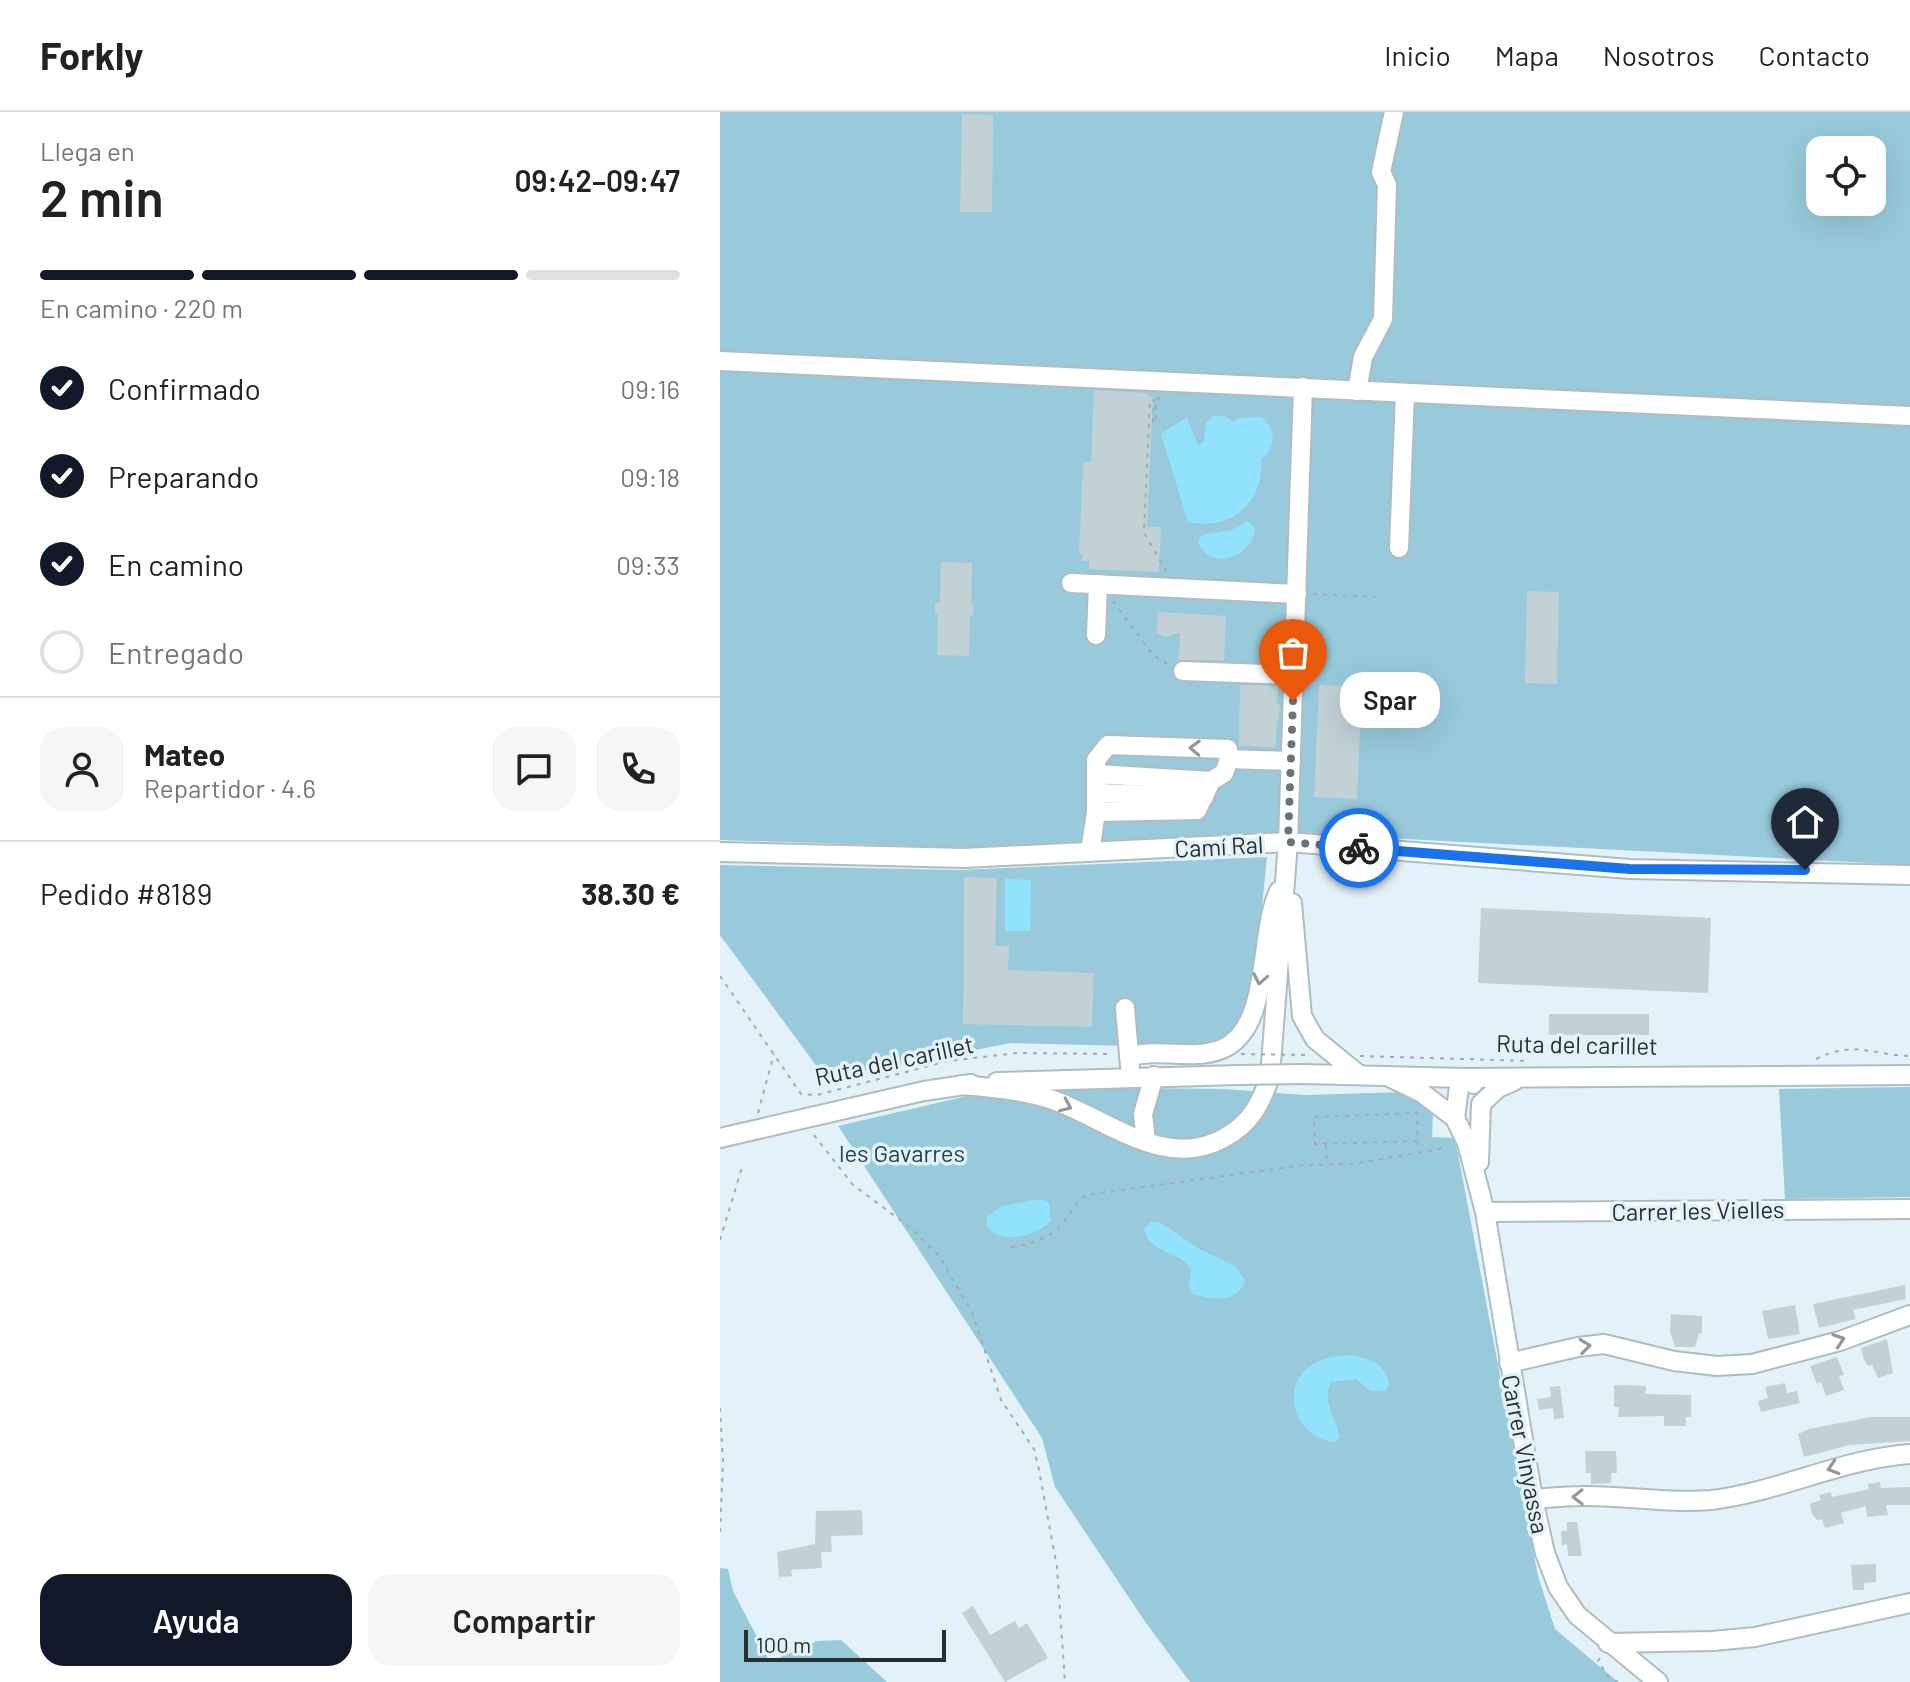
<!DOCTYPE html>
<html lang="es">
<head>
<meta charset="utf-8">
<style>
	:root { --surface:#fff; --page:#f6f6f6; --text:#222; --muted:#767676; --line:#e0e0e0; --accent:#111827 }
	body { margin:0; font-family:Barlow,sans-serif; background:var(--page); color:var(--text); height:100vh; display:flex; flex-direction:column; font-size:30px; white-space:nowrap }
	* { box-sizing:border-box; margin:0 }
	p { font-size:26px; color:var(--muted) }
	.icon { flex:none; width:44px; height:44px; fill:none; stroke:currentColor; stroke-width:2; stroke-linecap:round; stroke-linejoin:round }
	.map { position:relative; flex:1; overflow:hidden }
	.details { display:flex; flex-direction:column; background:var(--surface); width:720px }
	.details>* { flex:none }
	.controls { position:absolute; left:1086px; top:24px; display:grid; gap:16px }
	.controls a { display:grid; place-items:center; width:80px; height:80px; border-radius:16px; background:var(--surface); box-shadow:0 8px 32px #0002; font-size:40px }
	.scale { position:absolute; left:24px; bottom:20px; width:202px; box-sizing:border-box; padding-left:8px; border:4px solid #292f31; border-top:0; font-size:22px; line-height:28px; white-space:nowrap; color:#292f31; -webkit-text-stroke:6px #e3f2f8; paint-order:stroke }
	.pin { position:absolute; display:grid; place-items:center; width:68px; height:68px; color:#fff; margin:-82px -34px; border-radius:50% 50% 50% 0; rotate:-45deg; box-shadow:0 0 8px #0007 }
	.pin .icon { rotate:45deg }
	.courier { position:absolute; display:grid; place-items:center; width:80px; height:80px; margin:-40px; border:6px solid #1a73e8; border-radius:50%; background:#fff; color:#222; box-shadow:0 2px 10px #0007 }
	.bubble { position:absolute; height:56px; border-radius:24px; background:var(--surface); box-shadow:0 8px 32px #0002; font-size:26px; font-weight:600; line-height:56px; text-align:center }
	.headline em { font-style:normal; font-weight:600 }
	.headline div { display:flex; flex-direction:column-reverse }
	.headline { display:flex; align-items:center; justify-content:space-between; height:136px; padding:0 40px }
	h1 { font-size:52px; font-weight:600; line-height:60px }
	.bar { display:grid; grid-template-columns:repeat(4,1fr); gap:12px 8px; align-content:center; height:96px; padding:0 40px }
	.bar i { height:10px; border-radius:6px; background:var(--line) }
	.bar .selected { background:var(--accent) }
	.bar p { grid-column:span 4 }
	.line { display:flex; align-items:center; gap:20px; padding:0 40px; border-top:2px solid var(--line) }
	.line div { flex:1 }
	.round { display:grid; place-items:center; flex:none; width:84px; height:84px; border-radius:24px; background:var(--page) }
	ol { padding:0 40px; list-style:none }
	li { display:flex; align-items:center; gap:24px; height:88px }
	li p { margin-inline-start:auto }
	li .icon { padding:8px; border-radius:50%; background:var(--accent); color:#fff; stroke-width:4 }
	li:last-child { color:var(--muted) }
	li i { width:44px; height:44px; border:4px solid var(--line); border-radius:50% }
	.action { display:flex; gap:16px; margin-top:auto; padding:16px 40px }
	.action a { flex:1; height:92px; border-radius:24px; background:var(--accent); color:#fff; font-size:32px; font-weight:600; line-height:92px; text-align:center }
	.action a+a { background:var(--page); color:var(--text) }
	header { display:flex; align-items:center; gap:48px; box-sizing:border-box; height:112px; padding:0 40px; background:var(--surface); border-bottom:2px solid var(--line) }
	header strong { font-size:38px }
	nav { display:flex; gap:44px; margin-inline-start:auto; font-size:28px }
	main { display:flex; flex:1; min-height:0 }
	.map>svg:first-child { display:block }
	.green { fill:#98cadc; fill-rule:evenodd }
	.water { fill:#93e2fd }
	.building { fill:#c2d1d6 }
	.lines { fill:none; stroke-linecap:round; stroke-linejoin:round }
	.minor-casing { stroke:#aebdc2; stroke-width:22 }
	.path { stroke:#a0acb0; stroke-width:2; stroke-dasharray:4 6; stroke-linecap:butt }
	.minor { stroke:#fff; stroke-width:18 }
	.minor-bridge-casing { stroke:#aebdc2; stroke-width:22; stroke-linecap:butt }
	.path-bridge { stroke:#a0acb0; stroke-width:2; stroke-dasharray:4 6; stroke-linecap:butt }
	.minor-bridge { stroke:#fff; stroke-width:18 }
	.oneway { stroke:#949798 }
	.done { stroke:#6a7377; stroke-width:8; stroke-dasharray:0 14.4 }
	.route { stroke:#1a73e8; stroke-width:10 }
	.labels { text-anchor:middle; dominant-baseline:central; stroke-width:7; stroke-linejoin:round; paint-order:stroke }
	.street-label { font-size:24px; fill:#292f31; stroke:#e3f2f8 }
	.park-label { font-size:24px; fill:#1d424e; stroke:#e3f2f8 }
</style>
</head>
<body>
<header>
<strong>Forkly</strong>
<nav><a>Inicio</a><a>Mapa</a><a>Nosotros</a><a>Contacto</a></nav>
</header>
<main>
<section class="details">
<div class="headline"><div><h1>2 min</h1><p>Llega en</p></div><em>09:42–09:47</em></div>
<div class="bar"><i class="selected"></i><i class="selected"></i><i class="selected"></i><i></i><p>En camino · 220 m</p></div>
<ol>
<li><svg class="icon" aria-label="check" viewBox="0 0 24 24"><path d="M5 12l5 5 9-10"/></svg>Confirmado<p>09:16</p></li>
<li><svg class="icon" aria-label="check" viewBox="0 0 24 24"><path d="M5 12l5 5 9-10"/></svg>Preparando<p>09:18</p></li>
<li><svg class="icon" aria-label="check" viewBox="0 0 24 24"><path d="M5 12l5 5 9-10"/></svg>En camino<p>09:33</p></li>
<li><i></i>Entregado</li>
</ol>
<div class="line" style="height:144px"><a class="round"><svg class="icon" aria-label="person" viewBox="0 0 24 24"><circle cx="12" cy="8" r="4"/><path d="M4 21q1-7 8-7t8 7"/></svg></a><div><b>Mateo</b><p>Repartidor · 4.6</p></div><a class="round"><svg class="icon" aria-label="chat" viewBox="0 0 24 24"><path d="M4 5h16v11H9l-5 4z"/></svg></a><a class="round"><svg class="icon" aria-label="phone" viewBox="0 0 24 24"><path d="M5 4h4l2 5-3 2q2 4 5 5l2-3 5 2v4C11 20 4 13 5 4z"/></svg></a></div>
<div class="line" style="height:104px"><div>Pedido #8189</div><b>38.30 €</b></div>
<div class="action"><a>Ayuda</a><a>Compartir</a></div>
</section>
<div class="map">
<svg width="1190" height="1570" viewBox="0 0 1190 1570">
	<rect width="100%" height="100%" fill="#e3f2f8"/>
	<g class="green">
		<path d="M 0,0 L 1190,0 L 1190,753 L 550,720 L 253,736 L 0,728 ZM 1100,38 L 1152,38 L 1152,90 L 1100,90 Z"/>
		<polygon points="547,745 533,884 516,918 491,936 291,931 106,967 0,823 0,753 239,758"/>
		<polygon points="348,975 503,977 585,983 685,980 713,998 712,1025 735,1026 818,1464 835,1517 898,1570 470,1570 426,1511 335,1375 322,1326 118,1014 247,984"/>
		<polygon points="1190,975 1190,1085 1065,1087 1059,977"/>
		<polygon points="0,1456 8,1457 13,1479 50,1550 97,1529 121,1528 167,1570 0,1570"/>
	</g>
	<g class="water">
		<path d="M 493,304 L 505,304 L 513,310 L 520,306 L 541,305 C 557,318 556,334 541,348 C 544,392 510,419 468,410 L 441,322 L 467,305 L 478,334 L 484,329 L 486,311 Z"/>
		<path d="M 527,409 L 535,416 C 534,445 488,461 478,429 L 482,423 L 512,418 Z"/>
		<polygon points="285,767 311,768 310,819 285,819"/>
		<path d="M 321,1087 L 329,1091 L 331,1109 C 316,1124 281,1134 267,1114 L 267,1104 L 282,1094 Z"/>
		<path d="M 431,1110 L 441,1111 L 479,1137 L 515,1154 L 525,1169 C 518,1192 490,1188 472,1181 L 469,1174 L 471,1157 C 459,1138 428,1141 424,1117 Z"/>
		<path d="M 628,1243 C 647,1245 666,1251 669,1273 L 665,1279 L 651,1279 L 636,1267 L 611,1270 C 601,1288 616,1307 620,1325 L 615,1330 C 567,1327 549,1246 628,1243 Z"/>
	</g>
	<g class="building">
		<polygon points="242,2 273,3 272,100 240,100"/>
		<polygon points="374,278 428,281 428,284 433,284 427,415 441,415 439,460 369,457 369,449 362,449 363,442 359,442 363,350 371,350"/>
		<polygon points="221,450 252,451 251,492 254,492 253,504 250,503 249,544 217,543 218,502 215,502 215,491 220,491"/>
		<polygon points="807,479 839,480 837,572 805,571"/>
		<polygon points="438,500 506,504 504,548 458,548 460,521 445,525 437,521"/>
		<polygon points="520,573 558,574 557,592 560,592 555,635 519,634"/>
		<polygon points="599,573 642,575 637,687 594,685"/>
		<polygon points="244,765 277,766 275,834 289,834 288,858 374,861 372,915 243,912"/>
		<polygon points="761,796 991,806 988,881 758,871"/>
		<rect x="829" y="902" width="100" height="21"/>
		<polygon points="1185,1173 1186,1187 1133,1198 1136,1207 1099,1216 1093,1192"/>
		<polygon points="1075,1193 1080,1222 1048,1227 1042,1199"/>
		<polygon points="951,1202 982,1204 982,1221 979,1221 975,1235 955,1235 950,1220"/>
		<polygon points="1167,1227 1173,1261 1158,1266 1152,1253 1148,1254 1144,1248 1141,1236"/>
		<polygon points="1117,1245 1124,1263 1119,1264 1124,1278 1106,1284 1101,1270 1097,1272 1090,1254"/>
		<polygon points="1065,1271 1067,1281 1077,1279 1080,1291 1041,1300 1038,1289 1048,1286 1045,1275"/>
		<polygon points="894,1273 926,1274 925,1282 971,1283 971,1305 966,1305 966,1314 944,1314 944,1304 898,1305 899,1295 894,1295"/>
		<polygon points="840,1274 844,1306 834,1307 833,1296 819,1298 817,1287 831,1285 830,1275"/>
		<polygon points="1190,1305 1190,1329 1129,1333 1084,1345 1078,1322 1089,1317 1151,1305"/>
		<polygon points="865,1339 896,1339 897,1361 891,1361 891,1371 871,1372 871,1361 866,1361"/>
		<polygon points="1160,1370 1161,1376 1190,1375 1190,1393 1166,1393 1168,1403 1147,1405 1146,1394 1121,1401 1124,1411 1105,1416 1102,1407 1097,1408 1092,1402 1090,1392 1101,1388 1099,1383 1111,1380 1112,1385 1149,1377 1148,1372"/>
		<polygon points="142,1398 143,1423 111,1424 112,1440 101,1440 102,1456 71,1458 72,1464 59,1465 57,1440 95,1432 96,1399"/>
		<polygon points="847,1410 857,1410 862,1444 848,1444 847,1432 842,1433 841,1419 847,1419"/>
		<polygon points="1156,1452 1156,1470 1144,1471 1144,1478 1133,1478 1131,1453"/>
		<polygon points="253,1494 270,1523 295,1509 299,1516 307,1511 328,1546 285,1570 242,1501"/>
	</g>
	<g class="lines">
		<defs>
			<g id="minor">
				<polyline points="0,249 1190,304"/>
				<polyline points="637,279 643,245 663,207 667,73 661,60 674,0"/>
				<polyline points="679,436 685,281"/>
				<polyline points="351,471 577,482"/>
				<polyline points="376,523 378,472"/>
				<polyline points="463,559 574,563"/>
				<polyline points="376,662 491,669"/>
				<polyline points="376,681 484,685"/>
				<polyline points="376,700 477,698 491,669 504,661 509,647"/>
				<polyline points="0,740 244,746 568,730 910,757 1190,763"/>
				<polyline points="370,740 376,700 376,648 388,633 508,637 509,647 571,649"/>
				<polyline points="572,791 582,904 595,927 639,963"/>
				<polyline points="405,896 410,954"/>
				<path d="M 409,945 C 439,935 473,949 502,937 C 552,916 538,822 559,779"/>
				<polyline points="582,962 746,966 1190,963"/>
				<polyline points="667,964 702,981 735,1006 747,1031 765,1100 813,1387 825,1441 838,1475 857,1503 938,1570"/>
				<polyline points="277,970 518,963"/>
				<path d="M 242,973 C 272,976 305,978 333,988 C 389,1008 445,1059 504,1026 C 531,1011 540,993 550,965 L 568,730 L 583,275"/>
				<polyline points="735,1006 739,975 746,966 753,972"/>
				<polyline points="0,1026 204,979 251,972"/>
				<polyline points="426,1029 423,1002 434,964"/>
				<polyline points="759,1050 761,992 778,976 794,969"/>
				<polyline points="765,1100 1190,1097"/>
				<polyline points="789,1251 858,1235 884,1232 954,1249 997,1254 1032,1252 1120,1229 1190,1203"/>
				<path d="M 813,1387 C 829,1386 845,1384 862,1384 C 905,1383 948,1392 991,1388 C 1059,1380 1121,1347 1190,1342"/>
				<polyline points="888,1531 993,1529 1035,1525 1190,1491"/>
			</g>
		</defs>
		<use href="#minor" class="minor-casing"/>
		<g class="path">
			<polyline points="440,286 436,287 436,310 433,310 434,288 430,288 424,420 446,459"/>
			<polyline points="593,482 655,485"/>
			<polyline points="393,489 434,544 448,552"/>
			<polyline points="0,864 81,982 97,983 228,949 297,941 392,942"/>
			<polyline points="640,944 810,949"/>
			<path d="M 1096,947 C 1135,928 1151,943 1190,944"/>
			<polyline points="38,1001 54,942"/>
			<polyline points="94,1023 133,1073 191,1116 219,1144 252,1200 281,1288 314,1337 319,1358 337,1455 345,1570"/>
			<polyline points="697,1029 595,1032 594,1005 697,1001 698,1039"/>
			<polyline points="606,1033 607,1053"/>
			<polyline points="0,1128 23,1052"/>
			<path d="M 291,1135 C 309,1132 328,1127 340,1114 C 351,1103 353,1092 366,1083 L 584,1053 L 632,1052 L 725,1036"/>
			<polyline points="0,1296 3,1350 0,1421"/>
			<polyline points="880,1546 878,1549 888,1564 898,1570"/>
		</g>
		<use href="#minor" class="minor"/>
		<defs>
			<polyline id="minor-bridge" points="518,963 582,962"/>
		</defs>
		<use href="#minor-bridge" class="minor-bridge-casing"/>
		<polyline class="path-bridge" points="521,942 587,943"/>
		<use href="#minor-bridge" class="minor-bridge"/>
	</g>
	<defs><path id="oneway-chevron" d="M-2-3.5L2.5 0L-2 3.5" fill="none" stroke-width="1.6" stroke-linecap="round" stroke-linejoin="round" transform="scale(2)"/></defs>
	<g class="oneway">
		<use href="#oneway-chevron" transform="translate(475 636) rotate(-178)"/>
		<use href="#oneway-chevron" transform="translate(540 867) rotate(101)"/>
		<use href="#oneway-chevron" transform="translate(346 994) rotate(24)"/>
		<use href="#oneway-chevron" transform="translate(1119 1228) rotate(-19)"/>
		<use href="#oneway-chevron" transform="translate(865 1234) rotate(-7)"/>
		<use href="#oneway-chevron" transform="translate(1113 1356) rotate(163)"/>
		<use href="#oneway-chevron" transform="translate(858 1385) rotate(179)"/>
	</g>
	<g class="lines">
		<polyline class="done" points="573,589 568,730 639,736"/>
		<polyline class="route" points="639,736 910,757 1085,758"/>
	</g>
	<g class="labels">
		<g class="street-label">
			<text transform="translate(499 734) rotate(-3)">Camí Ral</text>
			<text transform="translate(857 932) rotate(1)">Ruta del carillet</text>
			<text transform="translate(174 948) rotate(-12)">Ruta del carillet</text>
			<text transform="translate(978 1098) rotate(-1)">Carrer les Vielles</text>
			<text transform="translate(806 1342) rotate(79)">Carrer Vinyassa</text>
		</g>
		<g class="park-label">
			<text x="182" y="1040">les Gavarres</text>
		</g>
	</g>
</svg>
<div class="controls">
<a><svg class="icon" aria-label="locate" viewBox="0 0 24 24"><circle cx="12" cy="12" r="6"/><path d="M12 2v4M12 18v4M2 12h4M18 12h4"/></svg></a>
</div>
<div class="scale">100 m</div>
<div class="pin" style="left:573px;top:589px;background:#ea580c"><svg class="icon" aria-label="bag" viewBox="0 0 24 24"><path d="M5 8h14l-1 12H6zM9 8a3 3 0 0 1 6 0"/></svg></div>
<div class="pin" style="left:1085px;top:758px;background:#1f2937"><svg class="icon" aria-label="home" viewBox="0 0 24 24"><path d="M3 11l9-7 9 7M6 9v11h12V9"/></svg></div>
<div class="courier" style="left:639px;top:736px"><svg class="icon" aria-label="bike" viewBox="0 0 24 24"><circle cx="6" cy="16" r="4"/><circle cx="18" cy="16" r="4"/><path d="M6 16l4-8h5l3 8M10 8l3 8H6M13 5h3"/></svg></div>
<div class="bubble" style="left:620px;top:560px;width:100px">Spar</div>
</div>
</main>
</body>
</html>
